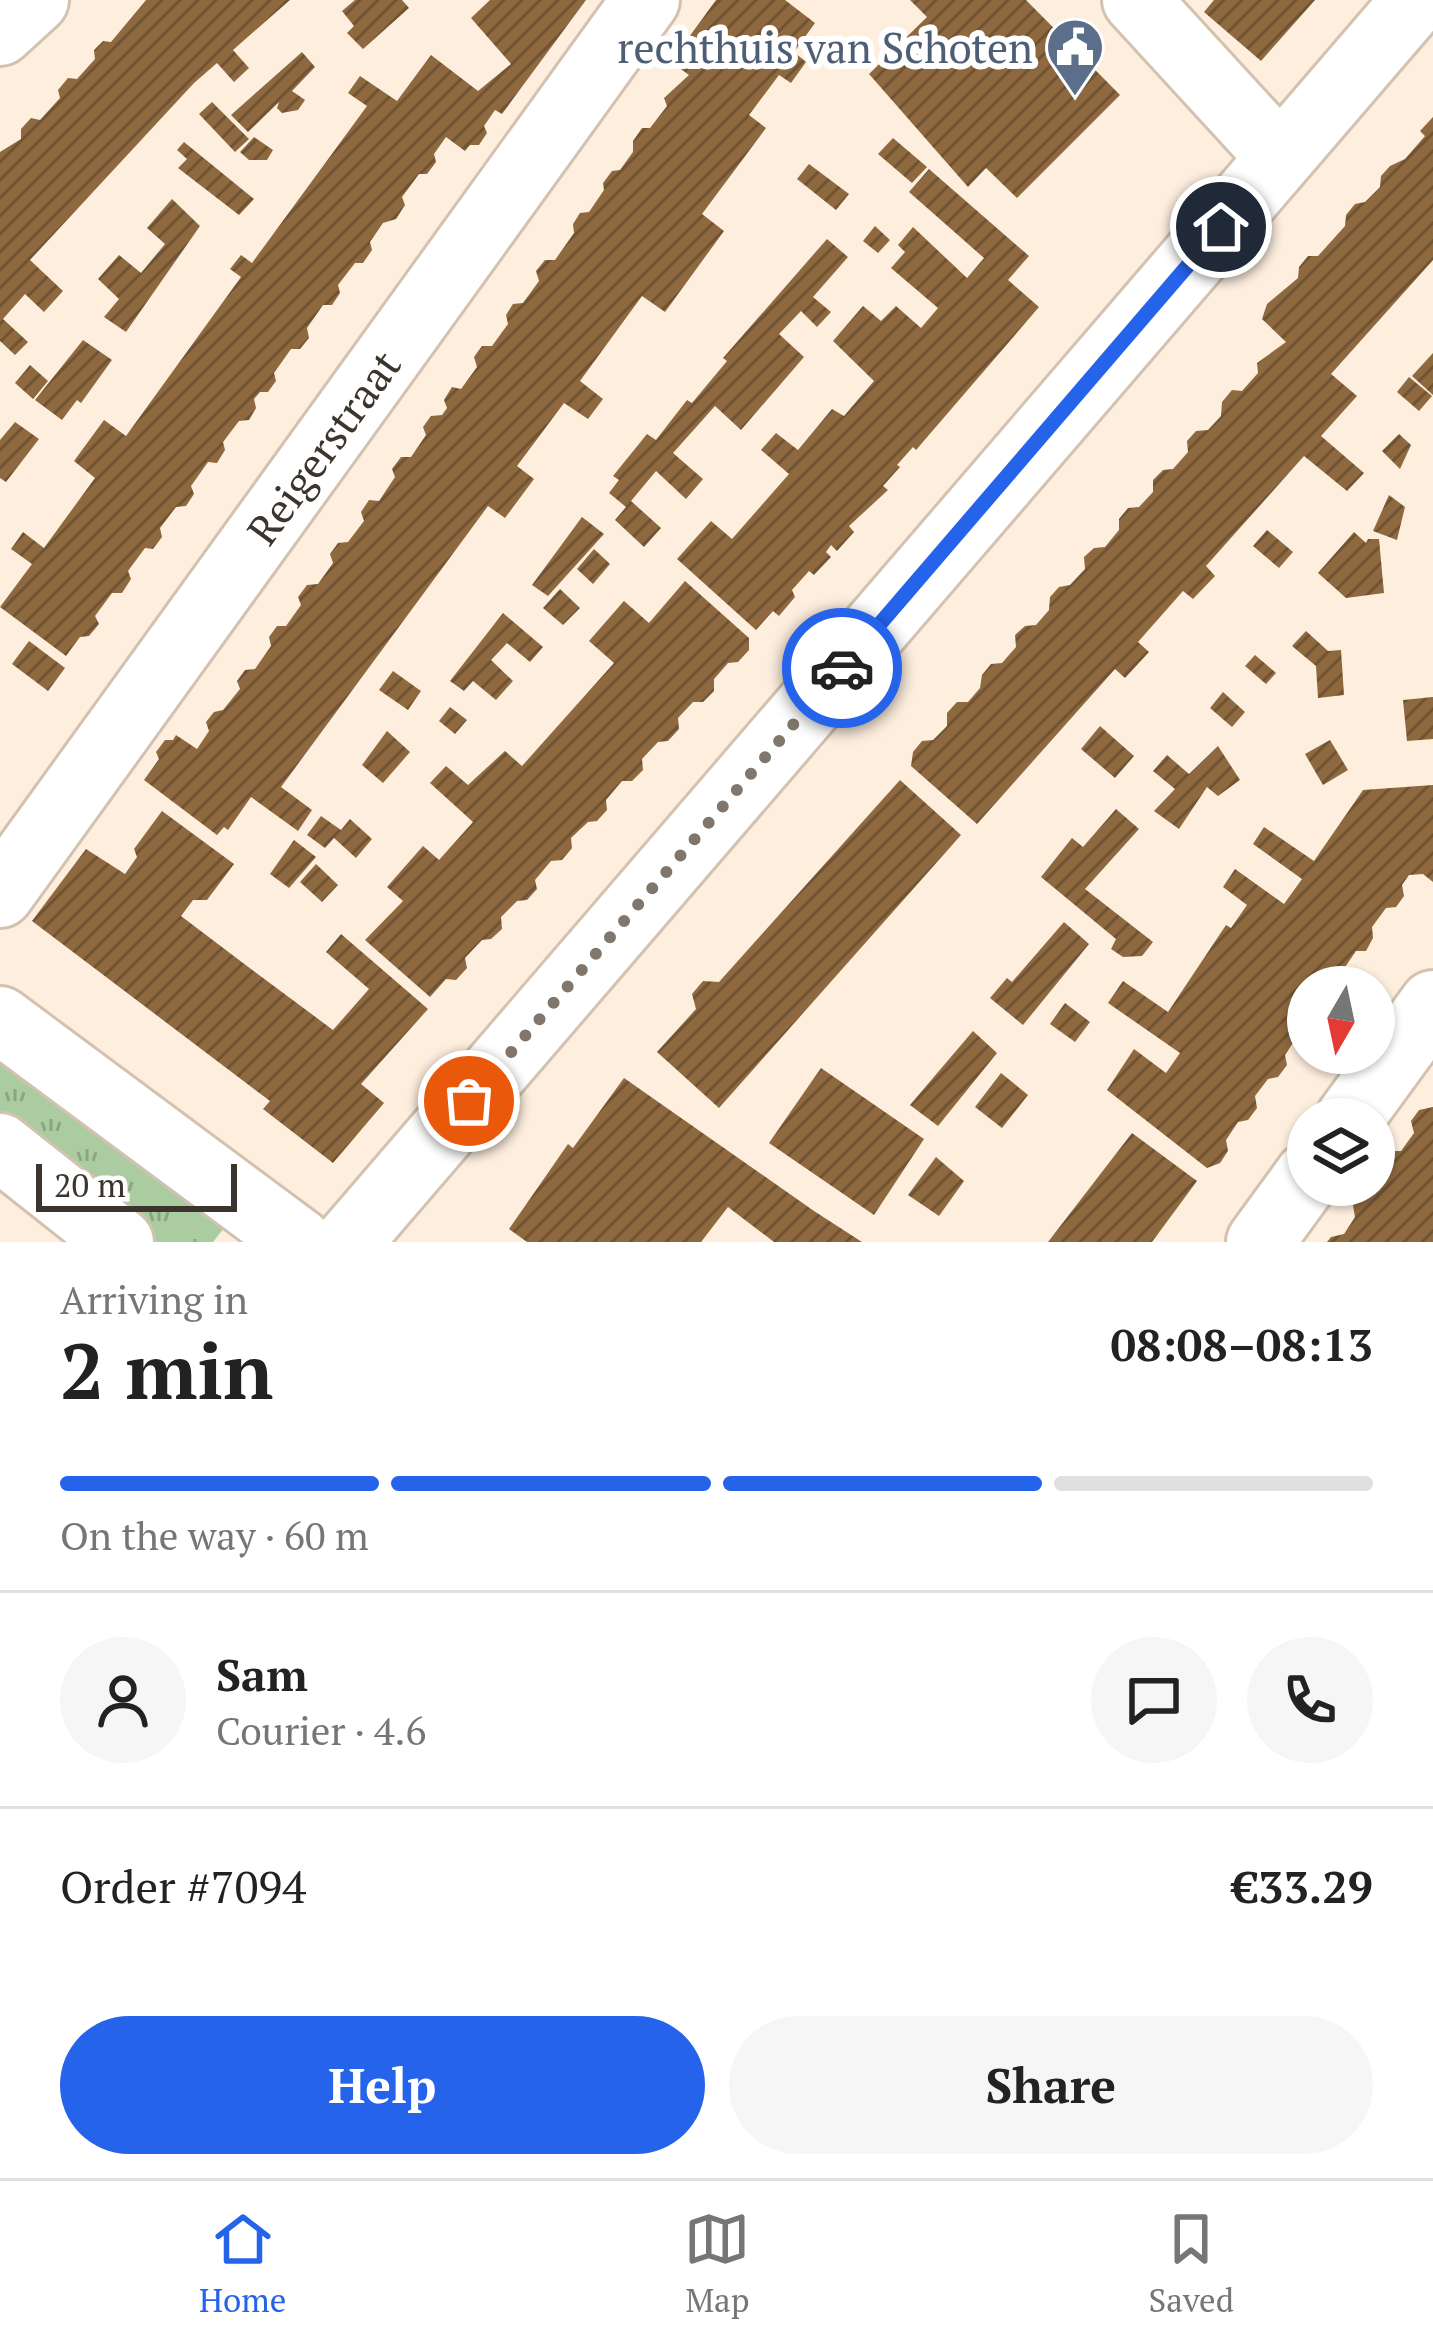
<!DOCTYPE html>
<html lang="en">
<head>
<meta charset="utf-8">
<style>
	:root { --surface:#fff; --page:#f6f6f6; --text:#222; --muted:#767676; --line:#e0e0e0; --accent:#2563eb }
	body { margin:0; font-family:"PT Serif",serif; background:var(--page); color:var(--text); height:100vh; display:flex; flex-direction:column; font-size:45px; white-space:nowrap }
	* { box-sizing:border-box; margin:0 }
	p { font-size:39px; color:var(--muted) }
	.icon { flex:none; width:66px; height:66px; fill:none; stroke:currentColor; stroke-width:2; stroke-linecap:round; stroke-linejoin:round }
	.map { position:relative; height:1242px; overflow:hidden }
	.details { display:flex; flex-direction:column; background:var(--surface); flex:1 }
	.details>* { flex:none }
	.needle { width:78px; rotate:189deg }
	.tools { position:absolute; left:1287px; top:966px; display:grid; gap:24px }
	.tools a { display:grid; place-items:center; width:108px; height:108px; border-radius:50%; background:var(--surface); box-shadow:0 3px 9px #0004; font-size:60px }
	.scale { position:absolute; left:36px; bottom:30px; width:201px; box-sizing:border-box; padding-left:12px; border:6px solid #3c352d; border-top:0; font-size:33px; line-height:42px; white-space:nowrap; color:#3c352d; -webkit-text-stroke:9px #fff; paint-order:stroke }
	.pin { position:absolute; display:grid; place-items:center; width:102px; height:102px; color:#fff; margin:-51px; border:6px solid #fff; border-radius:50%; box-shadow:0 3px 12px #0007 }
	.courier { position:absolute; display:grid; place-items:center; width:120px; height:120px; margin:-60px; border:9px solid #2563eb; border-radius:50%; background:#fff; color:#222; box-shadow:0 3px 15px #0007 }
	.summary em { font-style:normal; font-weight:700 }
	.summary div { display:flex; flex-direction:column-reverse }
	.summary { display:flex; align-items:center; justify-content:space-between; height:204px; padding:0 60px }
	h1 { font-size:78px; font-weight:700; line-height:90px }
	.bar { display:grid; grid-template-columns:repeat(4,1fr); gap:18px 12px; align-content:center; height:144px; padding:0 60px }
	.bar i { height:15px; border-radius:9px; background:var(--line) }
	.bar .selected { background:var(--accent) }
	.bar p { grid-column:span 4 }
	.line { display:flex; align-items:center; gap:30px; padding:0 60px; border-top:3px solid var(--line) }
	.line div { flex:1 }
	.round { display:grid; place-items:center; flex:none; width:126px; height:126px; border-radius:63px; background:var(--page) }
	.button { display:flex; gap:24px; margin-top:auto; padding:24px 60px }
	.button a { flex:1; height:138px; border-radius:72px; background:var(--accent); color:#fff; font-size:48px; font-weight:700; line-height:138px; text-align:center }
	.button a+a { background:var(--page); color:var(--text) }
	.tabs { display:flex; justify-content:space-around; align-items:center; height:168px; border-top:3px solid var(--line); background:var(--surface); font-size:33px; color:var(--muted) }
	.tabs a { display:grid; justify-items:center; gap:6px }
	.tabs .selected { color:var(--accent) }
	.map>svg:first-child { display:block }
	.grass { fill:url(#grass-tufts) }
	.building { fill:url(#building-hatch) }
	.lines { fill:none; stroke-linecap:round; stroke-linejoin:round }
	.minor-casing { stroke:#d3c2af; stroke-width:72 }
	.minor { stroke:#fff; stroke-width:66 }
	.done { stroke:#80766b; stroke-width:12; stroke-dasharray:0 21.6 }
	.route { stroke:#2563eb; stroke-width:15 }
	.labels { text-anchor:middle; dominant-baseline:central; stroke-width:12; stroke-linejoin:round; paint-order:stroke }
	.service-label { font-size:42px; fill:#4e5e75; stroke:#fff; text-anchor:end }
	.street-label { font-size:42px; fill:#3c352d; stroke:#fff }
</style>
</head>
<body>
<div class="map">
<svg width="1433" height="1242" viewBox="0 0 1433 1242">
	<defs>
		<pattern id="grass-tufts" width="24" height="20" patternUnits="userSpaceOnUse" patternTransform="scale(3)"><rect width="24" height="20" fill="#abcca0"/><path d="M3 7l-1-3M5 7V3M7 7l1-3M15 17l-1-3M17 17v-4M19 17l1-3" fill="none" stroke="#8ca683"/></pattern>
		<pattern id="building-hatch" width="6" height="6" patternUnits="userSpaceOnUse" patternTransform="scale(3)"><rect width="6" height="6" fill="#8e693f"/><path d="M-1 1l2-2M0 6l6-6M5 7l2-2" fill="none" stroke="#6f5333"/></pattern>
	</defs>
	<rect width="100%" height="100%" fill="#fdeede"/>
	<polygon class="grass" points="0,1039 235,1214 213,1242 156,1242 0,1124"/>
	<g class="building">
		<polygon points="146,0 290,0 233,50 249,68 234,82 217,63 194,83 30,260 63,291 44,312 25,294 3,319 28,342 15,355 0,341 0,152 21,139 21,129 31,118 40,120 60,98 58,90 68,78 77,79 95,59 94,50 103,41 111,42"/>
		<polygon points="355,0 402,0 409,8 363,49 347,33 354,26 342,11"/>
		<polygon points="490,0 586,0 502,114 495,110 484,126 487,133 479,145 470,145 465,151 446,137 434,154 436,162 427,174 419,174 402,197 405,205 396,219 383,223 370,242 372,250 363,263 355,263 338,285 340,293 332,305 323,305 307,328 309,338 300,349 291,349 274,373 276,381 268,392 260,392 254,399 256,408 249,420 239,421 223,442 225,450 217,463 208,462 191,486 194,494 186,506 176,507 160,528 162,537 153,549 145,548 128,571 131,579 122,593 112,593 95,616 99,624 89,636 80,637 66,656 0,607 32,564 11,549 23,532 44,548 95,478 74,461 104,420 126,436 241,277 230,269 241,255 252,263 367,106 348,93 360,76 397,101 431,55 478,91 511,64 471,18"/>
		<polygon points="716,0 785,0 815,23 794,52 806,62 791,83 779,75 749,115 766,128 702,214 724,231 665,312 642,296 580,381 603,399 588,419 564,403 517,466 534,479 505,518 488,506 281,787 312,810 298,831 251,797 228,830 224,827 217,835 144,780 159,759 156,752 165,740 173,740 176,735 197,749 209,731 206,722 214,712 223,710 240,689 237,681 245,670 255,669 271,646 269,637 277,626 286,626 301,605 298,597 307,585 318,584 333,563 330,554 338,543 348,542 364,521 361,512 369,500 379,501 395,477 392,469 401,457 411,457 426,435 423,427 431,416 442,415 447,408 444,400 452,387 461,389 477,367 474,357 482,346 492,346 508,324 506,315 513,304 523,303 539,281 536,271 545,260 555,260 574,233 573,224 580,213 589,212 604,190 603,183 612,171 620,170 633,152 633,141 642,128 650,128 667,106 664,98 689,75 670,61 675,56 673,49 682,38 689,37"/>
		<polygon points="910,0 1026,0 1120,95 1017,198 986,168 968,187 869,74 927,17"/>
		<polygon points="1214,0 1315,0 1261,61 1204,12"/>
		<polygon points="302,52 315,67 292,91 305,100 298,110 282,113 277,108 279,102 248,132 231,115"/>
		<polygon points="212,102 249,139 235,152 199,114"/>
		<polygon points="1433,117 1433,260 1331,374 1357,396 1321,436 1364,473 1347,491 1304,456 1206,566 1215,576 1193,599 1183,591 1138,642 1149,652 1125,678 1115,669 977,824 911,766 913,752 922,741 933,740 947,726 947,713 957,702 968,702 980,688 982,675 991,664 1002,663 1016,647 1015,635 1025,626 1036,625 1049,610 1050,597 1059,587 1070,585 1085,569 1084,557 1094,548 1105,547 1119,530 1119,519 1128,508 1139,507 1153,492 1153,480 1163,470 1173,469 1188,452 1187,441 1196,431 1208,430 1221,416 1222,402 1232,390 1242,391 1258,373 1257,363 1286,342 1262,319 1267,304 1298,278 1299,267 1308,256 1318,256 1345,226 1346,215 1355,204 1365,202 1380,187 1381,176 1390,166 1405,159 1425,136 1420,131"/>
		<polygon points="254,137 273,150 267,160 249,160 240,152"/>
		<polygon points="893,138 927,167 912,183 878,154"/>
		<polygon points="184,142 254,199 239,215 178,168 187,159 177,150"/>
		<polygon points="809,164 849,194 836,210 797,179"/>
		<polygon points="929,169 1029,256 1008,280 1039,307 916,450 913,447 897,465 900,467 883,486 888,490 849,526 854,532 837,551 831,545 826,552 831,557 814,575 809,571 792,590 795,597 779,616 773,611 756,630 677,559 711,521 732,539 789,474 761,450 776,433 798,450 832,409 844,416 874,381 833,341 863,306 881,321 896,306 921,328 938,308 891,268 905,252 898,245 913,227 967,278 984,258 909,192"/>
		<polygon points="172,199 200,226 126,332 104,317 119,299 98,279 119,255 141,273 165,244 147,228"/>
		<polygon points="875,226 890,240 878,253 863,241"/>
		<polygon points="827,239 848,257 813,297 831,312 817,327 801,311 779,334 804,357 741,430 715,406 673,453 703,479 686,499 656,471 631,501 661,528 644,547 615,520 626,507 609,493 619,480 613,476 647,434 656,440 687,400 692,403 727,361 723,358"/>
		<polygon points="83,340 112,360 81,403 77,400 62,420 35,400"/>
		<polygon points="1433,353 1433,395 1412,376"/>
		<polygon points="30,365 48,381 33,399 15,383"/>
		<polygon points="1409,377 1432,396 1419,411 1397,392"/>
		<polygon points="15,422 39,439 6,482 0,478 0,440"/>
		<polygon points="1399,434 1411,445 1400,469 1382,451"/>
		<polygon points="1389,495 1405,507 1397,540 1373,531"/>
		<polygon points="582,517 604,534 548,596 532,585"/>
		<polygon points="1267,530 1293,552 1279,568 1253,546"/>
		<polygon points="1354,532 1366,543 1368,539 1379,539 1384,593 1346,598 1318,573"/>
		<polygon points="594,549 610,564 593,584 577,569"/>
		<polygon points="685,581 749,638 749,650 738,662 728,663 714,679 714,691 703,702 693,702 678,718 679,729 668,741 658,742 642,759 643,770 632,781 622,781 606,800 607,810 597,821 588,822 571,838 572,848 562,860 551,861 535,880 537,889 527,900 517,901 501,917 502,929 491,939 482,940 465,958 467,968 456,980 446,979 430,997 365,940 403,901 387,887 423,846 439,860 473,822 430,783 446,766 468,785 505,751 522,766 614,663 589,641 624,601 649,623"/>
		<polygon points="560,589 580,608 563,625 543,608"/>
		<polygon points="503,613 543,647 530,662 507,643 491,660 513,681 496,700 473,681 464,691 450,681"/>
		<polygon points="1306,631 1328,651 1341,650 1344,695 1318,698 1316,666 1292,646"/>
		<polygon points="29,641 65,668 48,691 12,664"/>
		<polygon points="1255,655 1276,673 1266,684 1245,666"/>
		<polygon points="393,671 421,691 408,710 379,690"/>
		<polygon points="1223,692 1245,712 1232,727 1210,708"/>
		<polygon points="1433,697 1433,739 1407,741 1403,700"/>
		<polygon points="450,707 467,720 455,734 439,721"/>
		<polygon points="1100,726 1134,756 1115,778 1081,749"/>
		<polygon points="387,731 410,752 383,783 362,765"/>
		<polygon points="1330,740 1348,770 1323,785 1305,754"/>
		<polygon points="1218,746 1240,780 1218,796 1207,787 1179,829 1154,811 1175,789 1153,771 1167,755 1189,774"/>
		<polygon points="900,780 961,835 719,1108 657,1052 696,1009 692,994 703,981 719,982"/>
		<polygon points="1433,785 1433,882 1423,874 1409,875 1402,885 1404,896 1396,907 1386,908 1372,927 1373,938 1366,951 1356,951 1343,970 1344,982 1341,987 1308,987 1308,1036 1297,1037 1285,1055 1287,1065 1278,1077 1268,1079 1255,1096 1257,1108 1248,1120 1238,1122 1226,1140 1228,1151 1220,1163 1207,1168 1107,1090 1134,1049 1166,1073 1180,1053 1108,1003 1123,981 1168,1012 1226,925 1231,928 1247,905 1223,887 1235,869 1284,904 1302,879 1253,844 1264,827 1314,861 1363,790"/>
		<polygon points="1116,809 1139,829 1085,889 1153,942 1142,956 1123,957 1111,949 1116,939 1041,877 1072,838 1083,847"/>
		<polygon points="162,811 234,864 207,900 193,900 181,916 243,963 333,1030 369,989 326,952 341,934 428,1009 361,1084 384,1103 333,1163 263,1109 270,1101 32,921 86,849 125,874 137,857 134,849"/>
		<polygon points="321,816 341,830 350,819 372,839 356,858 334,838 325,848 307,835"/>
		<polygon points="294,840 316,857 289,888 270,874"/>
		<polygon points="316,864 338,885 322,902 300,882"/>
		<polygon points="1064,922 1089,944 1023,1025 990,998 1007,978 1012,982"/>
		<polygon points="1065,1003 1090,1022 1075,1042 1050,1024"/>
		<polygon points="973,1031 997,1053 938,1126 910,1105"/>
		<polygon points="821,1068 924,1139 874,1215 769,1143"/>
		<polygon points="1001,1073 1028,1095 1002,1128 975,1107"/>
		<polygon points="624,1078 814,1211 862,1242 774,1242 728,1207 701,1242 527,1242 509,1229 568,1144 573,1148"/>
		<polygon points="1433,1107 1433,1242 1327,1242 1331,1237 1344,1234 1355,1217 1353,1206 1361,1194 1373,1191 1385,1175 1382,1164 1391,1151 1401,1151 1414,1133 1411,1121 1419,1110"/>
		<polygon points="1132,1133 1197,1181 1152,1242 1048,1242"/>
		<polygon points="936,1157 964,1181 939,1216 908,1195"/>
	</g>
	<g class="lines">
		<defs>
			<g id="minor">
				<polyline points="1136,0 1280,157"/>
				<polyline points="0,32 35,0"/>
				<polyline points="0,894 646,0"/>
				<polyline points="0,1020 299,1242"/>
				<polyline points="1349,1119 1433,1004"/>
				<polyline points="0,1147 120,1242"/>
				<polyline points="348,1242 1416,0"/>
				<polyline points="1260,1242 1308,1176"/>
			</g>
		</defs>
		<use href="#minor" class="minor-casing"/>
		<use href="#minor" class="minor"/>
	</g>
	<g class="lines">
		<polyline class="done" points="469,1101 842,668"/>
		<polyline class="route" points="842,668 1221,227"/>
	</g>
	<defs>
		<symbol id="civic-pin" viewBox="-11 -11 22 30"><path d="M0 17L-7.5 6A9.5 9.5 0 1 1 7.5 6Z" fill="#5c6f8a" stroke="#fff"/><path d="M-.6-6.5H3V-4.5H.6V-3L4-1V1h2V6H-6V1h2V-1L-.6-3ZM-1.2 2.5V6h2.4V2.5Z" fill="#fff"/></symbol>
	</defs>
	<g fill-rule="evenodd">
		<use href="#civic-pin" x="1042" y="14" width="66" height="90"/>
	</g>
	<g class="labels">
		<g class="service-label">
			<text x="1033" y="47">rechthuis van Schoten</text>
		</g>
		<g class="street-label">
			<text transform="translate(323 447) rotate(-54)">Reigerstraat</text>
		</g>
	</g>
</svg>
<div class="tools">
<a><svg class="needle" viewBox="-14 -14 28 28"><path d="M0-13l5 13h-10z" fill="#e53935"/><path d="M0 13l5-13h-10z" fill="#767676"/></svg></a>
<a><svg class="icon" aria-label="layers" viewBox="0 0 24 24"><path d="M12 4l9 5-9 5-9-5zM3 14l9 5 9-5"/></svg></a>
</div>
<div class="scale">20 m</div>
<div class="pin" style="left:469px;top:1101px;background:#ea580c"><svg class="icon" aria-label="bag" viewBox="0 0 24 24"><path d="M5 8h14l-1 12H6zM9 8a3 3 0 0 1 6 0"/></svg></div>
<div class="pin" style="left:1221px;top:227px;background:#1f2937"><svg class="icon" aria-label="home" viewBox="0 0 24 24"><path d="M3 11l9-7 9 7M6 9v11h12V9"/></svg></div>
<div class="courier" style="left:842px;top:668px"><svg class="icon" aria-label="car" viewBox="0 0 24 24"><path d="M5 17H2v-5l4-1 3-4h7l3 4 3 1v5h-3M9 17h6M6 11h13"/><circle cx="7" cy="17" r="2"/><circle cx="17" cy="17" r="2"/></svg></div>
</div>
<section class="details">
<div class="summary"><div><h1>2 min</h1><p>Arriving in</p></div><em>08:08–08:13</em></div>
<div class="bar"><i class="selected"></i><i class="selected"></i><i class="selected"></i><i></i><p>On the way · 60 m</p></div>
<div class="line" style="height:216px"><a class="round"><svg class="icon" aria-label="person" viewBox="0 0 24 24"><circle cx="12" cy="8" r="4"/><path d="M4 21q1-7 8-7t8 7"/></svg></a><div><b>Sam</b><p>Courier · 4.6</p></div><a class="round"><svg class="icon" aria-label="chat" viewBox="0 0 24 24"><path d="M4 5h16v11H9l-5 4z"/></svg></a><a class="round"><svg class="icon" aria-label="phone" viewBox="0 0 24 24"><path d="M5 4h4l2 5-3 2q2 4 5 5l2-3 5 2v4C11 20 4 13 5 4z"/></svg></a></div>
<div class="line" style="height:156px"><div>Order #7094</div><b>€33.29</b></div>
<div class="button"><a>Help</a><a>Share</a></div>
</section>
<nav class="tabs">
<a class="selected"><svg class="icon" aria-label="home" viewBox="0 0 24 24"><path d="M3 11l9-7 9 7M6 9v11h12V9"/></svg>Home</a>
<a><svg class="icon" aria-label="map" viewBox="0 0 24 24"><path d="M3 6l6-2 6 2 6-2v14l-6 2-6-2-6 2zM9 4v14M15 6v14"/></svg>Map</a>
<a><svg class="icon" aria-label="saved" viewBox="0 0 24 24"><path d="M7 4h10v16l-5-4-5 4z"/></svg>Saved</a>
</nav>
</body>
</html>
